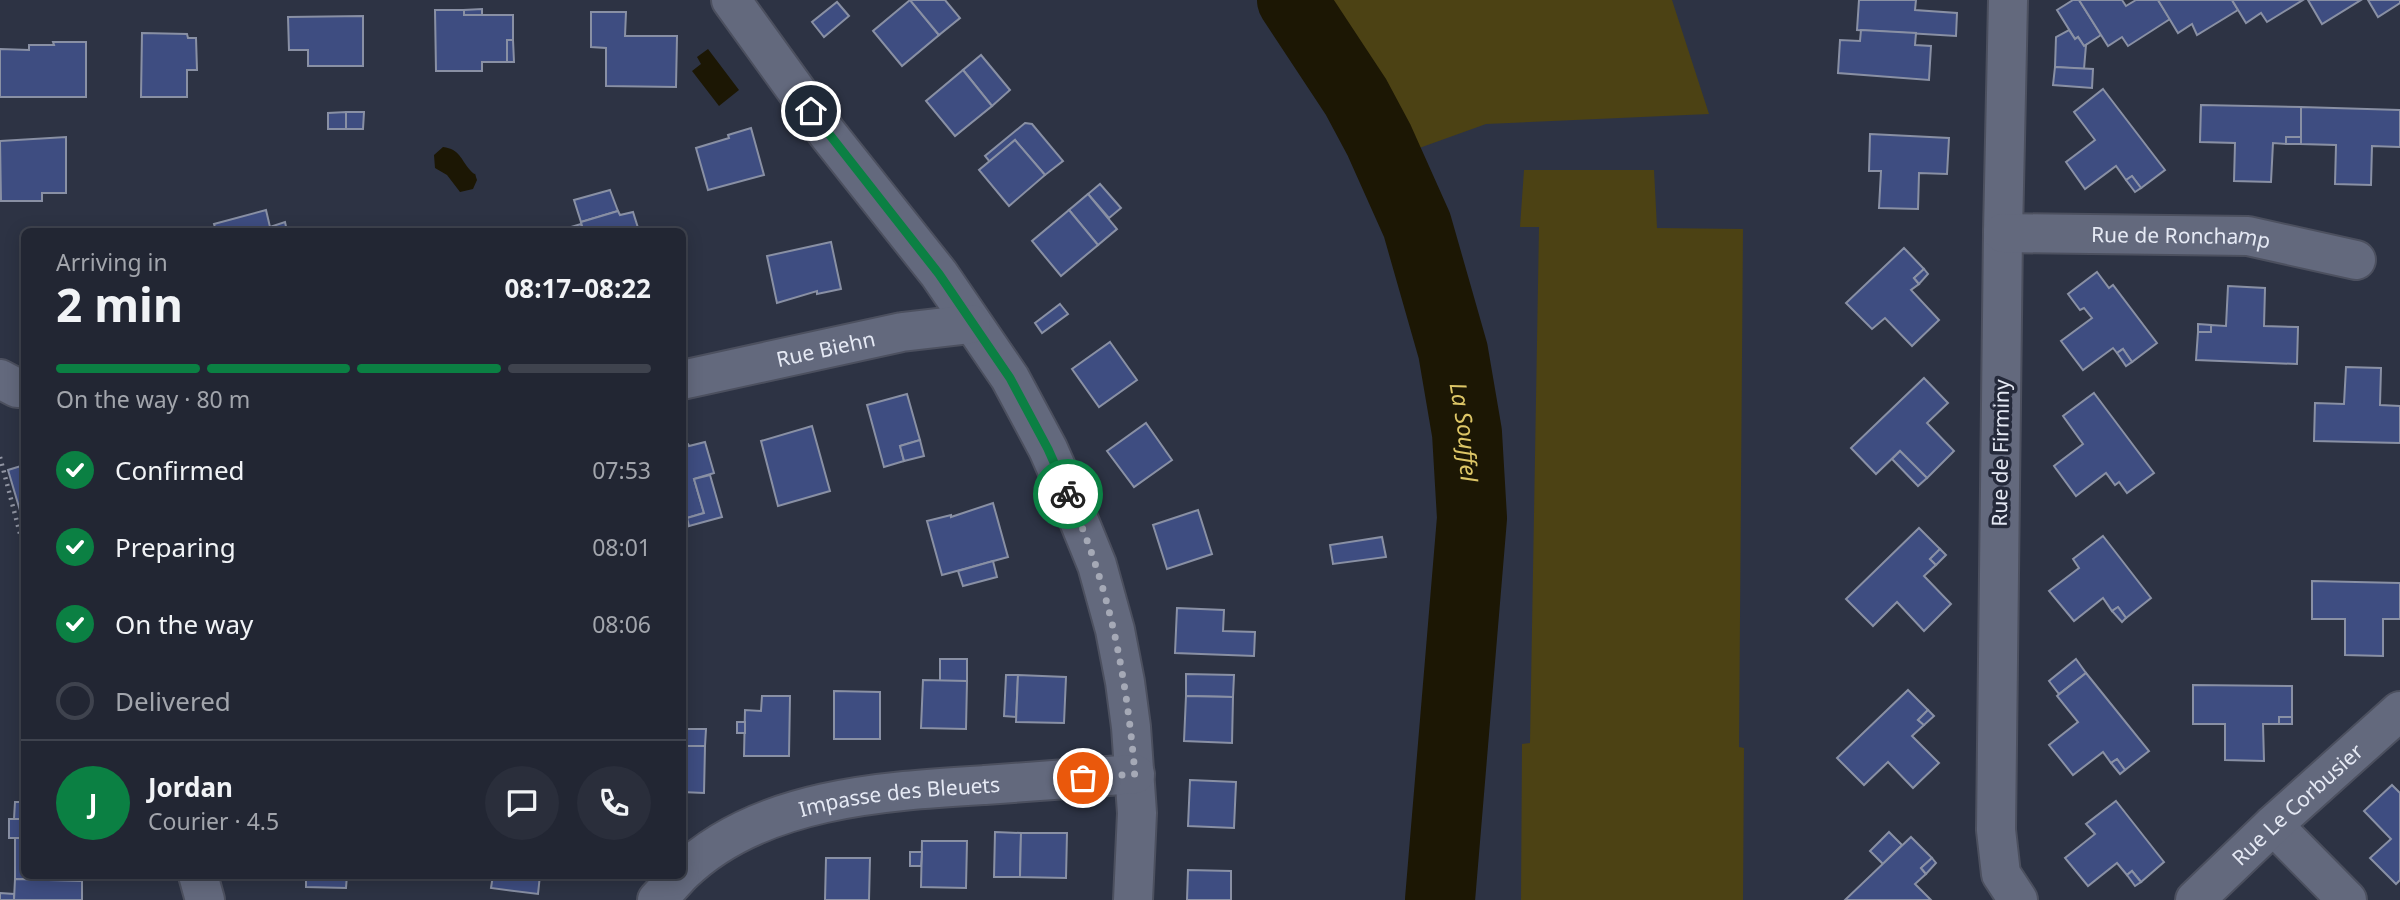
<!DOCTYPE html>
<html lang="en">
<head>
<meta charset="utf-8">
<style>
	:root { --surface:#222633; --page:#2a2e3b; --text:#f1f3f6; --muted:#a2a5ac; --line:#3f434e; --accent:#0b8043 }
	body { margin:0; font-family:"Noto Sans",sans-serif; background:var(--page); color:var(--text); height:100vh; display:flex; flex-direction:column; font-size:26px; white-space:nowrap }
	* { box-sizing:border-box; margin:0 }
	p { font-size:23px; color:var(--muted) }
	.icon { flex:none; width:38px; height:38px; fill:none; stroke:currentColor; stroke-width:2; stroke-linecap:round; stroke-linejoin:round }
	.map { position:relative; flex:1; overflow:hidden }
	.sheet { position:absolute; left:21px; top:228px; width:665px; height:651px; display:flex; flex-direction:column; background:var(--surface); border-radius:10px; box-shadow:0 4px 18px #0003,0 0 0 2px var(--line) }
	.sheet>* { flex:none }
	.pin { position:absolute; display:grid; place-items:center; width:60px; height:60px; color:#fff; margin:-30px; border:4px solid #fff; border-radius:50%; box-shadow:0 2px 7px #0007 }
	.courier { position:absolute; display:grid; place-items:center; width:70px; height:70px; margin:-35px; border:5px solid #0b8043; border-radius:50%; background:#fff; color:#222; box-shadow:0 2px 9px #0007 }
	.overview em { font-style:normal; font-weight:700 }
	.overview div { display:flex; flex-direction:column-reverse }
	.overview { display:flex; align-items:center; justify-content:space-between; height:119px; padding:0 35px }
	h1 { font-size:46px; font-weight:700; line-height:52px }
	.bar { display:grid; grid-template-columns:repeat(4,1fr); gap:10px 7px; align-content:center; height:84px; padding:0 35px }
	.bar i { height:9px; border-radius:5px; background:var(--line) }
	.bar .active { background:var(--accent) }
	.bar p { grid-column:span 4 }
	.line { display:flex; align-items:center; gap:18px; padding:0 35px; border-top:2px solid var(--line) }
	.line div { flex:1 }
	.round { display:grid; place-items:center; flex:none; width:74px; height:74px; border-radius:37px; background:var(--page) }
	ol { padding:0 35px; list-style:none }
	li { display:flex; align-items:center; gap:21px; height:77px }
	li p { margin-inline-start:auto }
	li .icon { padding:7px; border-radius:50%; background:var(--accent); color:#fff; stroke-width:4 }
	li:last-child { color:var(--muted) }
	li i { width:38px; height:38px; border:4px solid var(--line); border-radius:50% }
	.map>svg:first-child { display:block }
	.green { fill:#4c4214 }
	.water { fill:#1c1704 }
	.lines { fill:none; stroke-linecap:round; stroke-linejoin:round }
	.river { stroke:#1c1704; stroke-width:70 }
	.building { fill:#3e4d81; stroke:#8990a4; stroke-width:2 }
	.street-casing { stroke:#4c505f; stroke-width:42 }
	.path { stroke:#9195a3; stroke-width:4.5; stroke-dasharray:2 5; stroke-linecap:butt }
	.street { stroke:#63697d; stroke-width:38 }
	.done { stroke:#a5a9b6; stroke-width:7; stroke-dasharray:0 12.6 }
	.route { stroke:#0b8043; stroke-width:9 }
	.labels { text-anchor:middle; dominant-baseline:central; stroke-width:7; stroke-linejoin:round; paint-order:stroke }
	.street-label { font-size:21px; fill:#e5e9f4; stroke:#24293a }
	.water-label { font-size:23px; font-style:italic; fill:#ddc667; stroke:#24293a }
</style>
</head>
<body>
<div class="map">
<svg width="2400" height="900" viewBox="0 0 2400 900">
	<rect width="100%" height="100%" fill="#2d3344"/>
	<g class="green">
		<polygon points="1318,0 1672,0 1709,114 1486,124 1411,151"/>
		<polygon points="1524,170 1654,170 1657,228 1743,229 1739,747 1744,748 1743,900 1521,900 1522,744 1530,743 1539,227 1520,227"/>
	</g>
	<g class="water">
		<polygon points="708,49 739,90 719,106 692,71 701,64 697,57"/>
		<path d="M 443,147 C 460,149 461,160 470,170 C 478,179 473,168 477,180 L 473,189 L 460,192 L 447,175 L 435,168 L 434,155 Z"/>
	</g>
	<g class="lines">
		<path class="river" id="s1" d="M 1292,0 L 1356,97 L 1379,140 L 1417,225 L 1453,351 L 1467,433 L 1472,518 L 1440,900"/>
	</g>
	<g class="building">
		<polygon points="910,0 939,35 902,66 873,31"/>
		<polygon points="910,0 945,0 960,18 939,35"/>
		<polygon points="1859,0 1916,0 1915,10 1957,13 1956,36 1857,30"/>
		<polygon points="2073,0 2079,0 2101,35 2084,46 2078,37 2075,39 2057,10"/>
		<polygon points="2079,0 2122,0 2126,6 2136,0 2158,0 2170,19 2128,46 2122,37 2108,46"/>
		<polygon points="2158,0 2232,0 2238,10 2197,35 2192,24 2178,33"/>
		<polygon points="2232,0 2303,0 2267,22 2261,13 2246,23"/>
		<polygon points="2308,0 2361,0 2322,24"/>
		<polygon points="2368,0 2400,0 2400,3 2378,17"/>
		<polygon points="837,2 849,16 824,37 812,22"/>
		<polygon points="482,9 482,15 464,15 464,10"/>
		<polygon points="435,10 464,10 464,15 513,15 513,40 507,40 507,62 482,62 482,71 436,71"/>
		<polygon points="591,12 626,12 625,36 677,36 676,87 606,86 606,48 591,47"/>
		<polygon points="363,16 363,66 308,66 308,50 289,50 288,17"/>
		<polygon points="1861,30 1916,33 1915,45 1931,46 1929,80 1838,73 1840,40 1860,41"/>
		<polygon points="2069,30 2075,39 2078,37 2084,46 2086,45 2084,69 2055,67 2056,37"/>
		<polygon points="142,33 187,34 188,38 196,38 197,70 187,70 187,97 141,97"/>
		<polygon points="507,40 513,40 514,62 507,62"/>
		<polygon points="53,42 86,42 86,97 0,97 0,49 29,50 29,45 54,45"/>
		<polygon points="981,55 1010,90 992,106 963,70"/>
		<polygon points="2055,67 2093,69 2092,88 2053,85"/>
		<polygon points="963,70 992,106 955,136 926,101"/>
		<polygon points="2103,89 2165,170 2141,188 2132,176 2126,180 2116,166 2085,189 2066,162 2095,140 2074,112"/>
		<polygon points="2201,105 2301,107 2301,137 2286,137 2286,144 2273,143 2271,182 2234,181 2235,143 2200,142"/>
		<polygon points="2301,107 2400,110 2400,147 2372,146 2371,185 2335,184 2336,145 2301,144"/>
		<polygon points="346,112 346,129 328,129 328,113"/>
		<polygon points="346,112 364,112 363,129 346,129"/>
		<polygon points="1025,123 1032,124 1063,161 1045,175 1015,140 990,162 985,156"/>
		<polygon points="751,128 764,175 708,190 696,148 729,138 728,135"/>
		<polygon points="1870,134 1949,138 1947,174 1919,173 1918,209 1879,208 1881,171 1869,171"/>
		<polygon points="66,137 66,193 42,193 42,201 1,201 0,141"/>
		<rect x="2286" y="137" width="15" height="7"/>
		<polygon points="1015,140 1045,175 1009,206 979,170"/>
		<polygon points="2132,176 2141,188 2135,192 2126,180"/>
		<polygon points="1100,184 1121,208 1109,218 1088,194"/>
		<polygon points="610,190 618,211 581,222 574,200"/>
		<polygon points="1088,194 1117,229 1098,245 1069,210"/>
		<polygon points="266,210 270,227 285,222 287,231 216,231 214,224"/>
		<polygon points="1069,210 1098,245 1061,276 1032,241"/>
		<polygon points="618,211 620,215 633,212 639,231 583,231 581,222"/>
		<polygon points="581,224 583,231 562,231 561,230"/>
		<polygon points="831,242 841,289 817,294 817,291 777,303 767,256"/>
		<polygon points="1904,248 1924,269 1914,278 1919,284 1911,290 1939,320 1912,346 1885,318 1872,329 1846,303"/>
		<polygon points="1924,269 1928,274 1919,284 1914,278"/>
		<polygon points="2097,272 2109,288 2113,285 2157,343 2132,362 2123,349 2117,353 2113,348 2083,370 2061,341 2092,318 2084,308 2080,310 2068,294"/>
		<polygon points="2228,286 2265,288 2264,326 2298,327 2297,364 2196,360 2198,332 2211,332 2211,325 2226,326"/>
		<polygon points="1060,304 1068,314 1042,333 1035,323"/>
		<polygon points="2198,324 2211,325 2211,332 2198,332"/>
		<polygon points="1110,342 1137,380 1099,407 1072,369"/>
		<polygon points="2123,349 2132,362 2126,366 2117,353"/>
		<polygon points="2346,367 2381,368 2380,405 2400,406 2400,443 2314,441 2315,403 2344,404"/>
		<polygon points="1924,378 1948,403 1927,423 1954,451 1927,478 1900,451 1876,474 1851,448"/>
		<polygon points="2094,393 2154,473 2127,493 2119,482 2115,485 2106,473 2076,496 2054,466 2083,444 2063,416"/>
		<polygon points="907,394 920,440 900,446 904,461 884,467 867,405"/>
		<polygon points="1146,423 1172,460 1134,487 1107,451"/>
		<polygon points="812,426 830,491 778,506 761,441"/>
		<polygon points="920,440 924,456 904,461 900,446"/>
		<polygon points="705,442 714,473 694,479 704,513 687,518 689,526 682,528 682,445 688,444 689,446"/>
		<polygon points="1900,451 1927,478 1918,486 1892,459"/>
		<polygon points="24,465 24,524 8,470"/>
		<polygon points="710,475 722,517 689,526 687,518 704,513 694,479"/>
		<polygon points="993,503 1008,557 942,575 927,521 951,515 951,517"/>
		<polygon points="1198,510 1212,554 1167,569 1153,525"/>
		<polygon points="1919,528 1940,549 1930,559 1936,565 1924,576 1951,604 1924,631 1897,602 1873,626 1846,599"/>
		<polygon points="2103,536 2151,598 2126,618 2118,607 2112,611 2103,598 2074,621 2049,591 2079,568 2073,559"/>
		<polygon points="1382,537 1386,557 1333,564 1330,545"/>
		<polygon points="1940,549 1946,555 1936,565 1930,559"/>
		<polygon points="993,561 997,577 963,586 958,571"/>
		<polygon points="2312,581 2400,583 2400,619 2383,619 2383,656 2345,655 2345,619 2312,619"/>
		<polygon points="2118,607 2126,618 2122,622 2112,611"/>
		<polygon points="1177,608 1224,610 1223,631 1255,632 1254,656 1175,653"/>
		<rect x="940" y="659" width="27" height="22"/>
		<polygon points="2076,659 2086,673 2059,694 2049,681"/>
		<polygon points="2086,673 2149,751 2125,770 2117,759 2111,763 2103,752 2073,775 2049,745 2078,722 2057,696"/>
		<polygon points="1186,674 1234,675 1233,697 1186,696"/>
		<polygon points="1006,675 1018,675 1016,717 1004,716"/>
		<polygon points="1018,675 1066,677 1064,723 1016,722"/>
		<polygon points="923,680 967,681 966,729 921,728"/>
		<polygon points="2193,685 2292,686 2292,717 2279,717 2279,724 2263,724 2264,761 2225,760 2225,724 2193,724"/>
		<polygon points="1908,690 1928,710 1918,720 1924,725 1912,736 1939,763 1913,788 1888,762 1864,785 1837,758"/>
		<polygon points="834,691 880,692 880,739 834,739"/>
		<polygon points="762,696 790,696 789,756 744,756 745,710 761,711"/>
		<polygon points="1186,696 1233,697 1232,743 1184,741"/>
		<polygon points="1928,710 1934,716 1924,725 1918,720"/>
		<rect x="2279" y="717" width="13" height="7"/>
		<rect x="737" y="722" width="8" height="11"/>
		<polygon points="682,729 706,729 705,746 682,746"/>
		<polygon points="682,746 705,746 704,793 682,792"/>
		<polygon points="2117,759 2125,770 2120,774 2111,763"/>
		<polygon points="23,760 24,760 24,802 22,802"/>
		<polygon points="1190,780 1236,782 1234,828 1188,826"/>
		<polygon points="2392,785 2400,793 2400,880 2396,884 2370,858 2391,839 2364,811"/>
		<polygon points="2116,801 2164,862 2141,882 2132,871 2127,875 2117,863 2088,886 2065,858 2095,834 2086,824"/>
		<polygon points="15,802 24,802 24,819 14,819"/>
		<rect x="9" y="819" width="15" height="19"/>
		<polygon points="995,832 1021,833 1020,877 994,877"/>
		<polygon points="1889,832 1902,845 1883,864 1870,851"/>
		<polygon points="1021,833 1067,833 1066,878 1020,877"/>
		<polygon points="1911,837 1932,858 1921,868 1926,874 1915,884 1931,900 1845,900"/>
		<polygon points="15,838 24,838 24,875 82,875 82,881 15,879"/>
		<polygon points="922,841 967,841 966,888 921,887"/>
		<polygon points="910,852 922,852 921,866 910,866"/>
		<polygon points="826,858 870,858 869,900 825,900"/>
		<polygon points="1932,858 1936,863 1926,874 1921,868"/>
		<polygon points="1188,870 1231,871 1231,900 1187,900"/>
		<polygon points="2132,871 2141,882 2135,886 2127,875"/>
		<polygon points="306,875 347,875 346,888 306,887"/>
		<polygon points="493,875 540,875 538,894 491,888"/>
		<polygon points="15,879 82,881 82,900 14,900"/>
		<polygon points="0,893 14,894 14,900 0,900"/>
	</g>
	<g class="lines">
		<defs>
			<g id="street">
				<polyline points="731,0 827,133 939,274 1010,378 1048,449 1073,506 1097,565 1115,630 1125,682 1131,727 1137,813 1133,900"/>
				<polyline points="2008,0 2003,233 1996,830 2001,874 2018,900"/>
				<path id="s2" d="M 2003,233 L 2248,236 L 2356,260"/>
				<polyline points="0,379 17,388 24,388"/>
				<path id="s3" d="M 682,380 L 902,332 L 971,324"/>
				<polyline points="2273,825 2347,900"/>
				<path id="s4" d="M 682,873 C 759,798 884,791 985,785 C 1035,781 1085,778 1135,774"/>
				<polyline points="198,875 205,900"/>
				<polyline points="657,900 680,875"/>
				<path id="s5" d="M 2195,900 L 2273,825 L 2400,711"/>
			</g>
		</defs>
		<use href="#street" class="street-casing"/>
		<polyline class="path" points="0,457 24,549"/>
		<use href="#street" class="street"/>
	</g>
	<g class="lines">
		<path class="done" d="M 1068,494 C 1110,587 1126,674 1135,774 L 1083,778"/>
		<polyline class="route" points="811,111 939,274 1010,378 1048,449 1068,494"/>
	</g>
	<g class="labels">
		<g class="street-label">
			<text stroke="none"><textPath href="#s2" startOffset="178">Rue de Ronchamp</textPath></text>
			<text stroke="none"><textPath href="#s3" startOffset="147">Rue Biehn</textPath></text>
			<text transform="translate(2000 453) rotate(-89)">Rue de Firminy</text>
			<text stroke="none"><textPath href="#s4" startOffset="236">Impasse des Bleuets</textPath></text>
			<text stroke="none"><textPath href="#s5" startOffset="140">Rue Le Corbusier</textPath></text>
		</g>
		<g class="water-label">
			<text stroke="none"><textPath href="#s1" startOffset="471">La Souffel</textPath></text>
		</g>
	</g>
</svg>
<div class="pin" style="left:1083px;top:778px;background:#ea580c"><svg class="icon" aria-label="bag" viewBox="0 0 24 24"><path d="M5 8h14l-1 12H6zM9 8a3 3 0 0 1 6 0"/></svg></div>
<div class="pin" style="left:811px;top:111px;background:#1f2937"><svg class="icon" aria-label="home" viewBox="0 0 24 24"><path d="M3 11l9-7 9 7M6 9v11h12V9"/></svg></div>
<div class="courier" style="left:1068px;top:494px"><svg class="icon" aria-label="bike" viewBox="0 0 24 24"><circle cx="6" cy="16" r="4"/><circle cx="18" cy="16" r="4"/><path d="M6 16l4-8h5l3 8M10 8l3 8H6M13 5h3"/></svg></div>
<section class="sheet">
<div class="overview"><div><h1>2 min</h1><p>Arriving in</p></div><em>08:17–08:22</em></div>
<div class="bar"><i class="active"></i><i class="active"></i><i class="active"></i><i></i><p>On the way · 80 m</p></div>
<ol>
<li><svg class="icon" aria-label="check" viewBox="0 0 24 24"><path d="M5 12l5 5 9-10"/></svg>Confirmed<p>07:53</p></li>
<li><svg class="icon" aria-label="check" viewBox="0 0 24 24"><path d="M5 12l5 5 9-10"/></svg>Preparing<p>08:01</p></li>
<li><svg class="icon" aria-label="check" viewBox="0 0 24 24"><path d="M5 12l5 5 9-10"/></svg>On the way<p>08:06</p></li>
<li><i></i>Delivered</li>
</ol>
<div class="line" style="height:126px"><b class="round" style="background:var(--accent);color:#fff">J</b><div><b>Jordan</b><p>Courier · 4.5</p></div><a class="round"><svg class="icon" aria-label="chat" viewBox="0 0 24 24"><path d="M4 5h16v11H9l-5 4z"/></svg></a><a class="round"><svg class="icon" aria-label="phone" viewBox="0 0 24 24"><path d="M5 4h4l2 5-3 2q2 4 5 5l2-3 5 2v4C11 20 4 13 5 4z"/></svg></a></div>
</section>
</div>
</body>
</html>
